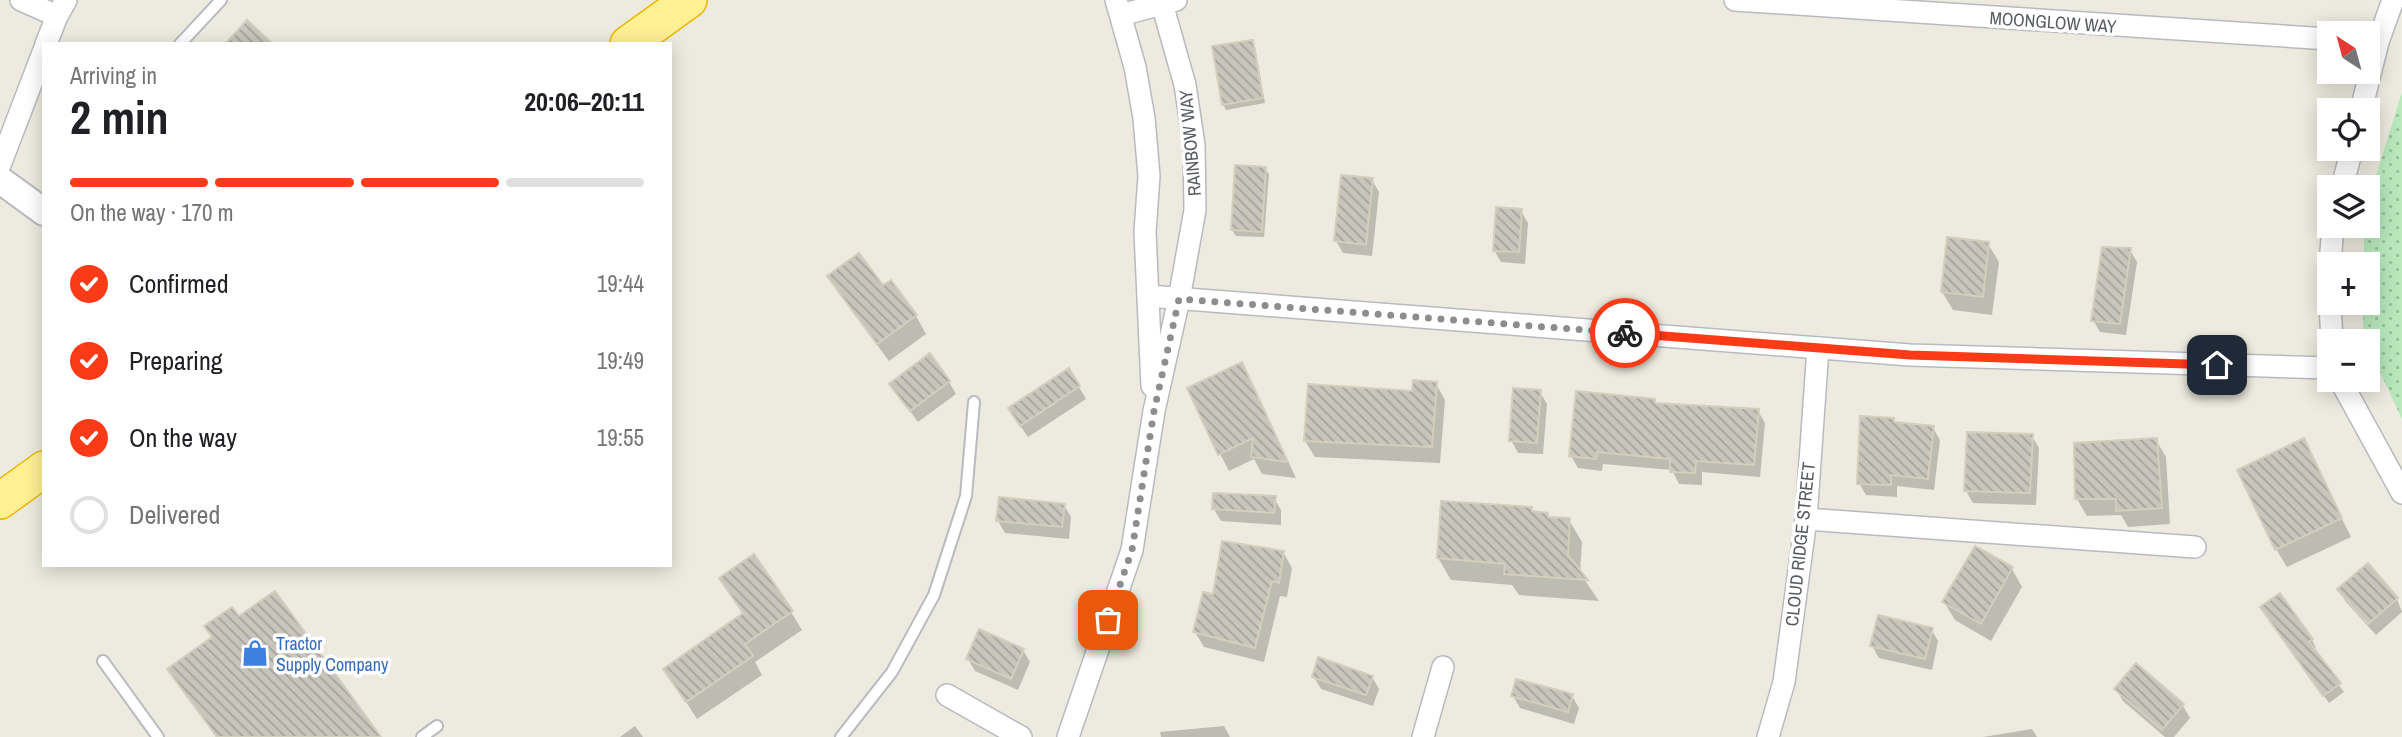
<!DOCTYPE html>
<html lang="en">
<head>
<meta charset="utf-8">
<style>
	:root { --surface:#fff; --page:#f6f6f6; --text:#202124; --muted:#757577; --line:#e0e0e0; --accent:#fb3b17 }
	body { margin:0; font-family:"Archivo Narrow",sans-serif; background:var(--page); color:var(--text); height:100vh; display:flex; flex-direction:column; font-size:26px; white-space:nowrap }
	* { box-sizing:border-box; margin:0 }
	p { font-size:23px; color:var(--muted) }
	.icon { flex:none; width:38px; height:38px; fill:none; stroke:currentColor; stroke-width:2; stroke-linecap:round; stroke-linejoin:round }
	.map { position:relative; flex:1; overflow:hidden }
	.sheet { position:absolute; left:42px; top:42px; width:630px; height:525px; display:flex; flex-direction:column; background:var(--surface); border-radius:0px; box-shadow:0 4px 18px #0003 }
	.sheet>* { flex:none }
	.needle { width:46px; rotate:324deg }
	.tools { position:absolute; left:2317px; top:21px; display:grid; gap:14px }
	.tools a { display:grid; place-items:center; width:63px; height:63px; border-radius:0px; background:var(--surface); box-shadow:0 4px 18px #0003; font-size:35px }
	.pin { position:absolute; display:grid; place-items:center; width:60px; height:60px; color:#fff; margin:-30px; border-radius:14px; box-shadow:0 4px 10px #0006 }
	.courier { position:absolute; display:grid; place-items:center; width:70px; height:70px; margin:-35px; border:5px solid #fb3b17; border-radius:50%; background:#fff; color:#222; box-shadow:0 2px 9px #0007 }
	.summary em { font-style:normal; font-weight:700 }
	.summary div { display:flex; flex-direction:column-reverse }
	.summary { display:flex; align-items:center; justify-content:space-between; height:119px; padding:0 28px }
	h1 { font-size:46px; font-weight:700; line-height:52px }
	.bar { display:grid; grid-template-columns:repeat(4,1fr); gap:10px 7px; align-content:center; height:84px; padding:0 28px }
	.bar i { height:9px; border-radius:5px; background:var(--line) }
	.bar .active { background:var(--accent) }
	.bar p { grid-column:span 4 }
	ol { padding:0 28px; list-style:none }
	li { display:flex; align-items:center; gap:21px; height:77px }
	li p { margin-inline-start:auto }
	li .icon { padding:7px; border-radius:50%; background:var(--accent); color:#fff; stroke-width:4 }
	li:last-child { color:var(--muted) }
	li i { width:38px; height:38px; border:4px solid var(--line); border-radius:50% }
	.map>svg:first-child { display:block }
	.green { fill:url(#green-dots) }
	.shadow { fill:#0003 }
	.building { fill:url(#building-back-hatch); stroke:#d3cebd; stroke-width:2 }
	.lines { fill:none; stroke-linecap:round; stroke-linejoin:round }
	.service-casing { stroke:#b8bac0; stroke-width:14 }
	.minor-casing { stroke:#b8bac0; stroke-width:24 }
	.tertiary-casing { stroke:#b8bac0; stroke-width:30 }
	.trunk-casing { stroke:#edb500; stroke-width:38 }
	.service { stroke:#fff; stroke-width:10 }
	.minor { stroke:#fff; stroke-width:21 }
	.tertiary { stroke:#fff; stroke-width:26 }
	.trunk { stroke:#fff094; stroke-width:35 }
	.done { stroke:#8c8e8e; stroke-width:7; stroke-dasharray:0 12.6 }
	.route { stroke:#fb3b17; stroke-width:9 }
	.labels { text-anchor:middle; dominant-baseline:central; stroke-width:7; stroke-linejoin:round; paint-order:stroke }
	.street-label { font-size:18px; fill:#585c62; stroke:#fff }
	.shop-label { font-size:18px; fill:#366cbe; stroke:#fff; text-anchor:start }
</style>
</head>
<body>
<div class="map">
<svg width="2402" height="737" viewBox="0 0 2402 737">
	<defs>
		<pattern id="green-dots" width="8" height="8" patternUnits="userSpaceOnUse" patternTransform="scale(1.75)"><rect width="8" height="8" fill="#b8e8bc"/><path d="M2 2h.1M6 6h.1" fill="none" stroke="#98bf9c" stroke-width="1.8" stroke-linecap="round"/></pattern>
		<pattern id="building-back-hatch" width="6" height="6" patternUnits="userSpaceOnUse" patternTransform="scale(1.75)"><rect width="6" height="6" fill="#c8c5bc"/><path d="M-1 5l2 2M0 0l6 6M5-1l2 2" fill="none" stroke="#a5a39c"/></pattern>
	</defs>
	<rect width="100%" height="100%" fill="#edebdf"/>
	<polygon class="green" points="2402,92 2402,419 2368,347 2368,341 2365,341 2363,337 2363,303 2368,303 2368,264 2364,264 2364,226 2368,226 2368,201"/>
	<g class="shadow">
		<polygon points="1252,41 1255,47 1265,103 1226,110 1223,104"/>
		<polygon points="1265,169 1269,174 1264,237 1236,236 1232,230"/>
		<polygon points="1372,180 1379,192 1372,256 1343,253 1336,241"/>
		<polygon points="1521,211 1528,223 1525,264 1501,262 1494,250"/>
		<polygon points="1988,244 1999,262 1992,315 1953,310 1942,292"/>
		<polygon points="2130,250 2137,262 2126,335 2100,332 2093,320"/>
		<polygon points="829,277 882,288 916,316 926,334 889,361 840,295"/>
		<polygon points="949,382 956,394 918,422 899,396"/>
		<polygon points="1251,382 1296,478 1262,474 1254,459 1229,471 1220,454"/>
		<polygon points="1436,384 1445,400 1440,463 1315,457 1305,441"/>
		<polygon points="1079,387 1086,399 1028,437 1017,421"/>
		<polygon points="1540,392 1547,404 1543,454 1518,453 1511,440"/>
		<polygon points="1654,401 1656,405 1758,411 1765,423 1760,477 1702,472 1702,485 1679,484 1672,470 1603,464 1602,471 1578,468 1571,456"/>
		<polygon points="1893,420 1895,424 1933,428 1940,440 1934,490 1897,486 1897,497 1866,495 1859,483"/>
		<polygon points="2032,436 2039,448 2036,505 1973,503 1966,491"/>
		<polygon points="2156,440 2166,457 2170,524 2128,527 2121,515 2087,516 2077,499"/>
		<polygon points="2303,440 2351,537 2287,567 2276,549"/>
		<polygon points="1274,498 1281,510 1281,525 1221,521 1214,509"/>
		<polygon points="1064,505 1071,517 1069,539 1005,533 998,521"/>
		<polygon points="1531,508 1534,513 1547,514 1549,519 1569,520 1582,542 1580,573 1599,601 1519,595 1512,585 1451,580 1438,558"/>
		<polygon points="1283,552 1292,568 1287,597 1280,596 1264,662 1204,647 1195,632 1215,596"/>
		<polygon points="2012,569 2022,587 1991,641 1955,620 1944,602"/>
		<polygon points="2339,590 2397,599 2402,612 2376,635 2346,602"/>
		<polygon points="791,612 802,630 755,662 762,675 697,719 665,669"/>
		<polygon points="2267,616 2312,640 2316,648 2313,650 2344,692 2329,703"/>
		<polygon points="239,619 378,737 216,737 170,669"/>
		<polygon points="1931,629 1938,641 1932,670 1879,658 1872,646"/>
		<polygon points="1023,650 1030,662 1018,690 975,671 968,659"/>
		<polygon points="2137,666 2183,706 2190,718 2174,737 2165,737 2123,701 2116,689"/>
		<polygon points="1314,677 1372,677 1379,689 1373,706 1321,689"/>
		<polygon points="1513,696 1572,696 1579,708 1574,724 1520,708"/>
		<polygon points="635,726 643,737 620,737"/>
		<polygon points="1224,726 1230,737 1161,737 1160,732"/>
		<polygon points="2032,729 2037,737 1983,737"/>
	</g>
	<g class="building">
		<polygon points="247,20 273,44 225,44"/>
		<polygon points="1253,40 1263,98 1222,105 1212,46"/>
		<polygon points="1235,165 1266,167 1262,232 1231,230"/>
		<polygon points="1341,175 1373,178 1366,245 1334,241"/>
		<polygon points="1496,207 1522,209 1519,252 1493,251"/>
		<polygon points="1947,237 1989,242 1983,297 1941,292"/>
		<polygon points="2102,247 2131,248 2120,324 2091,321"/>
		<polygon points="859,253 883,285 891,280 917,315 877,344 827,276"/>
		<polygon points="930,353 950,381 910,411 889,384"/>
		<polygon points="1242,362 1271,425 1288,462 1251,457 1253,438 1218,455 1187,388"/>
		<polygon points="1069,368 1080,386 1020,426 1008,408"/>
		<polygon points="1413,380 1437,382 1432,447 1304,441 1308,384 1412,391"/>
		<polygon points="1513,388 1541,390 1537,443 1509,441"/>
		<polygon points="1576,391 1655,399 1655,403 1759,409 1754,465 1696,461 1695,473 1670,472 1670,459 1597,452 1596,459 1569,456"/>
		<polygon points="1860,416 1894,418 1894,422 1934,426 1928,479 1891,475 1891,485 1857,484"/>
		<polygon points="1967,432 2033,434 2030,493 1964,491"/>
		<polygon points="2157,438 2162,508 2116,511 2116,499 2075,499 2074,443"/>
		<polygon points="2304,438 2342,518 2275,550 2237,470"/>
		<polygon points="1213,493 1276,496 1274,513 1212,509"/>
		<polygon points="999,497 1065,504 1062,527 996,521"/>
		<polygon points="1441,501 1532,507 1532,511 1548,513 1548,517 1570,518 1568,555 1588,580 1504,574 1505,564 1437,558"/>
		<polygon points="1222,541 1284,551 1279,583 1272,581 1255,648 1193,632 1203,592 1213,594"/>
		<polygon points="1975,546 2013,567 1981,624 1942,602"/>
		<polygon points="754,554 793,611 745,644 753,656 686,702 663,669 743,613 719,578"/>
		<polygon points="2368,563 2398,598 2368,624 2337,589"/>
		<polygon points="275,591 381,737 217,737 167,669 212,637 204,626 232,607 239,616"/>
		<polygon points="2280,593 2313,639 2309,642 2341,683 2323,696 2260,607"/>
		<polygon points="1878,615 1933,628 1925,659 1870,646"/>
		<polygon points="979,629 1024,649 1011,679 966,659"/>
		<polygon points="1318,657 1373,676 1366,695 1312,677"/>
		<polygon points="2136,663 2184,704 2162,730 2114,689"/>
		<polygon points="1516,679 1573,694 1568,712 1511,696"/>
	</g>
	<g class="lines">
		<defs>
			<g id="service">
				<polyline points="180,44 221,0"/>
				<polyline points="103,661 158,737"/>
				<polyline points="422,737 437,726"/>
				<polyline points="841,737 892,672 934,595 966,496 974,402"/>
			</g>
			<g id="minor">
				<polyline points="21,0 57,16"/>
				<polyline points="1116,0 1135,67 1144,118 1149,176 1145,232 1152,386"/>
				<polyline points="1735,0 2329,39"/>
				<polyline points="1121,15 1176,0"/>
				<polyline points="46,44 57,16 66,0"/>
				<polyline points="2361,110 2378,42 2393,0"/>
				<polyline points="0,165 44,50"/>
				<polyline points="2342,187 2352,149"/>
				<polyline points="2330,264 2333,226"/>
				<polyline points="2329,285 2332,341"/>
				<polyline points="1148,296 1910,355 2329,368"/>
				<polyline points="2340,380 2402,493"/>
				<polyline points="1806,519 2195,547"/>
				<polyline points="947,695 1021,737"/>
				<polyline points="1068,737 1132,550 1154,411 1179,299 1195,210 1194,145 1185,85 1161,0"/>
				<polyline points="1423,737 1443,667"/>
				<polyline points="1768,737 1784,682 1806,519 1818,348"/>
			</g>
			<polyline id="tertiary" points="0,180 44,212"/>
			<g id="trunk">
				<polyline points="628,44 689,0"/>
				<polyline points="0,501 44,469"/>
			</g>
		</defs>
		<use href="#service" class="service-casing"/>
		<use href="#minor" class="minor-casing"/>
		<use href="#tertiary" class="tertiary-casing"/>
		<use href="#trunk" class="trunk-casing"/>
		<use href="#service" class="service"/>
		<use href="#minor" class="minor"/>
		<use href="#tertiary" class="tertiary"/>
		<use href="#trunk" class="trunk"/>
	</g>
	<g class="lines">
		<polyline class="done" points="1108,620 1132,550 1154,411 1179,299 1625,333"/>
		<polyline class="route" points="1625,333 1910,355 2217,365"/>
	</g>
	<defs>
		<symbol id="shop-bare" viewBox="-9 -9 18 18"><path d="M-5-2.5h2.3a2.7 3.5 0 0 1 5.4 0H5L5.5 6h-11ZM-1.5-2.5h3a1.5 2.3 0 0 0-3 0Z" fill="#3f7fe0" stroke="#fff" stroke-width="2.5" paint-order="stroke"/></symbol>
	</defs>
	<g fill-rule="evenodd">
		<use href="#shop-bare" x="236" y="634" width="38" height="38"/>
	</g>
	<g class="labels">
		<g class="street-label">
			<text transform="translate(2053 22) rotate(4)">MOONGLOW WAY</text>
			<text transform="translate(1190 143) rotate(-95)">RAINBOW WAY</text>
			<text transform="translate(1800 544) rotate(-84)">CLOUD RIDGE STREET</text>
		</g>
		<g class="shop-label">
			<text x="276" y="643">Tractor<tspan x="276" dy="21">Supply Company</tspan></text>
		</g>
	</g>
</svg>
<div class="tools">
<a><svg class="needle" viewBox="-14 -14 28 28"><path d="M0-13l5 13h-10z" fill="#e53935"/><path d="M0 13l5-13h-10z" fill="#757577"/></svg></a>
<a><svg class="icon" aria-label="locate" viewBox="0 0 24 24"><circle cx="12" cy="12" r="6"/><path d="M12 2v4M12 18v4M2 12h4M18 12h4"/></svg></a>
<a><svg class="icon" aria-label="layers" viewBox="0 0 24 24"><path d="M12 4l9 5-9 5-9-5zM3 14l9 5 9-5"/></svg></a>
<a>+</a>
<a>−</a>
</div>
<div class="pin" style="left:1108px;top:620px;background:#ea580c"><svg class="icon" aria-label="bag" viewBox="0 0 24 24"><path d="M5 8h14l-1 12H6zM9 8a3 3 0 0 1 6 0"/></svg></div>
<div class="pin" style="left:2217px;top:365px;background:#1f2937"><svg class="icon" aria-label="home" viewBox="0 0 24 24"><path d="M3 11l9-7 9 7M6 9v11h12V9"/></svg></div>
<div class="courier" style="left:1625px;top:333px"><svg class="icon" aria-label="bike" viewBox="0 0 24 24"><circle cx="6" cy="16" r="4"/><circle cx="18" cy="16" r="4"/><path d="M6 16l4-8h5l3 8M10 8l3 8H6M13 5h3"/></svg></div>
<section class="sheet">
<div class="summary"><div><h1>2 min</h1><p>Arriving in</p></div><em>20:06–20:11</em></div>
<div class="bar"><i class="active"></i><i class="active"></i><i class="active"></i><i></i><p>On the way · 170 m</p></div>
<ol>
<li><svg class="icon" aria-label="check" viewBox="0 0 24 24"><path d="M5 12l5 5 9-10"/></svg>Confirmed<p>19:44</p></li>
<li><svg class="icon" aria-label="check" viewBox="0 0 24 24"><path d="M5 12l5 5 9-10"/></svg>Preparing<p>19:49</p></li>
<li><svg class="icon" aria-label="check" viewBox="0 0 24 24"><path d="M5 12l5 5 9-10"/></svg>On the way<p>19:55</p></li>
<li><i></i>Delivered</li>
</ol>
</section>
</div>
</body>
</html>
